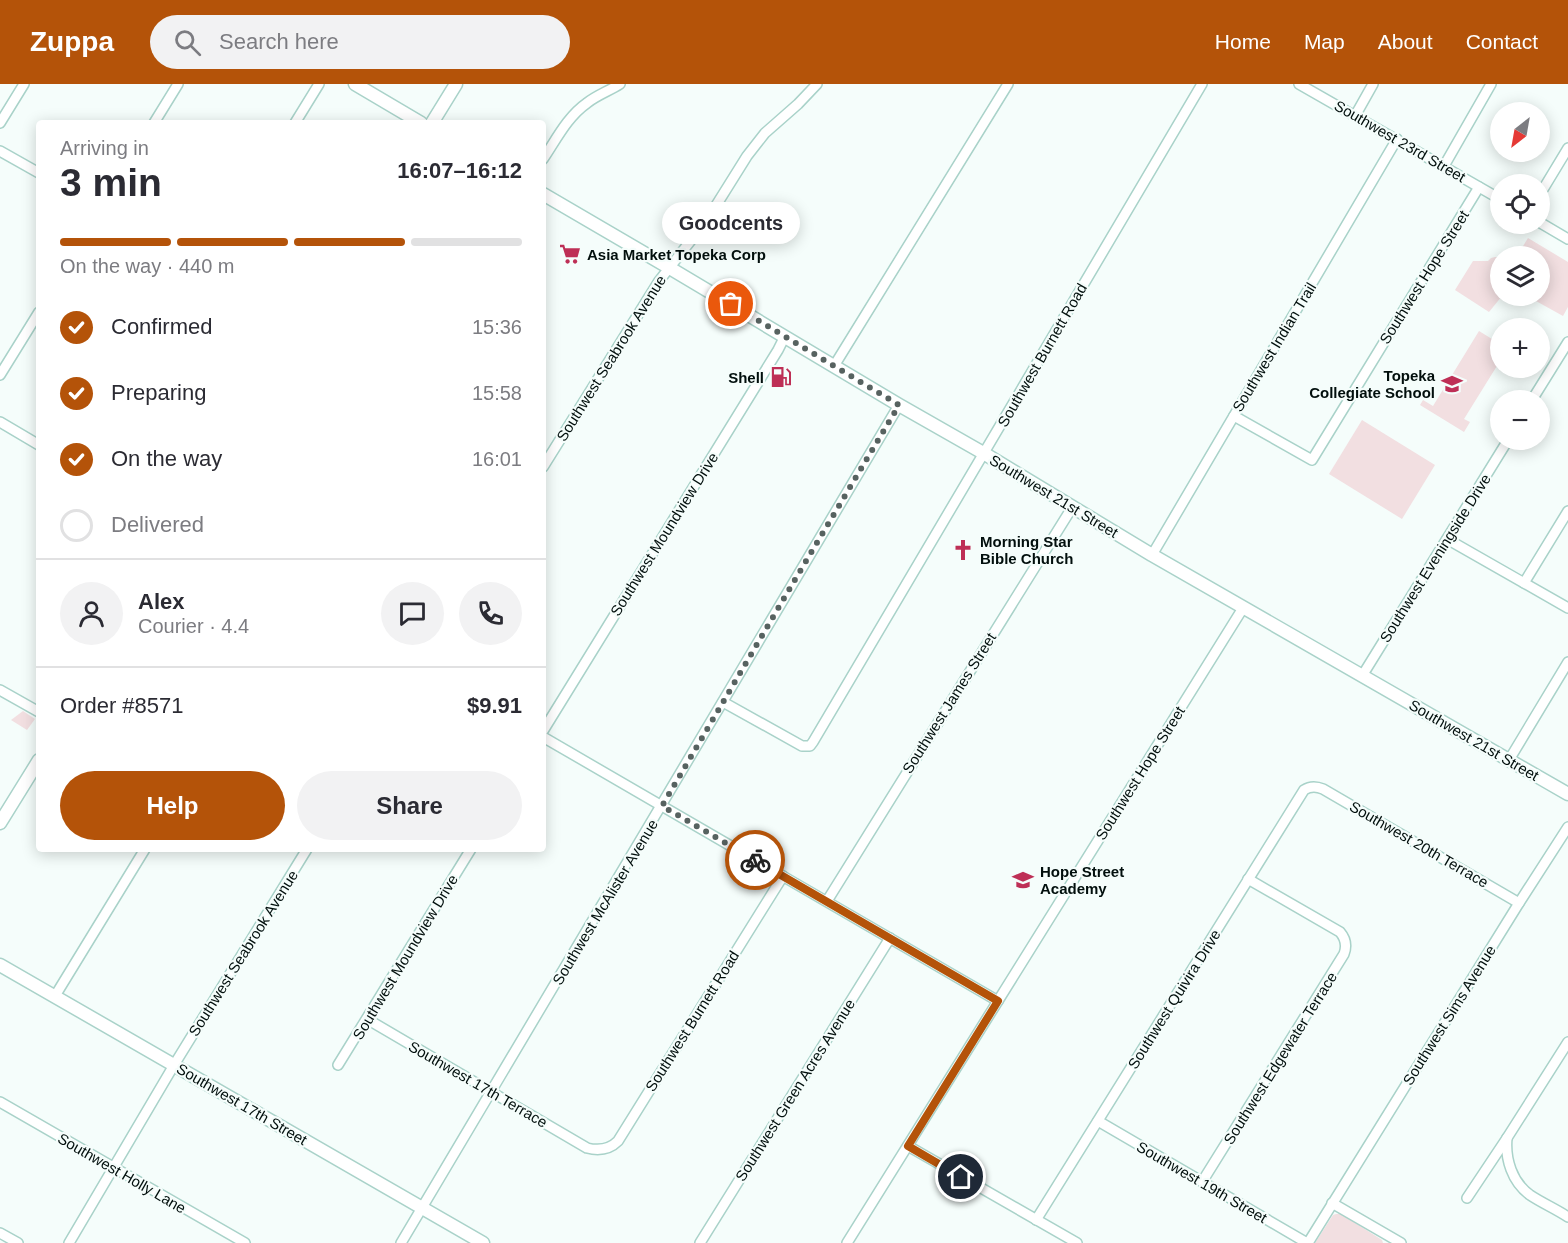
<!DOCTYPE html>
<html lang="en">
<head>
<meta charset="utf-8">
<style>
	:root { --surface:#fff; --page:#f2f2f3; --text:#2b2b33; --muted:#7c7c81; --line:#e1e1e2; --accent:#b45309 }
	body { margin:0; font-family:Helvetica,sans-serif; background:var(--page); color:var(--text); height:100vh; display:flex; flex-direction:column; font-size:22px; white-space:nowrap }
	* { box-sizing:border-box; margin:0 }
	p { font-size:20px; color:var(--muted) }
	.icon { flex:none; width:33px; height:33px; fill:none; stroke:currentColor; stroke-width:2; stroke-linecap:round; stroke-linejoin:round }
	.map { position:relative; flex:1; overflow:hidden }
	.details { position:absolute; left:36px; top:36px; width:510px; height:732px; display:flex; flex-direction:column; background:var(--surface); border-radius:6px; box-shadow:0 3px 15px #0003 }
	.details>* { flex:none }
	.needle { width:39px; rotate:211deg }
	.buttons { position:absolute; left:1490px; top:18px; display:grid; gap:12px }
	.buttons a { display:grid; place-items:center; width:60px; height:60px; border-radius:50%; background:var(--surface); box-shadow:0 3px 15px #0003; font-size:30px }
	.pin { position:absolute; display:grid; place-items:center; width:51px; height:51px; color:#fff; margin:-26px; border:3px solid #fff; border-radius:50%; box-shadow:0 2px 6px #0007 }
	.courier { position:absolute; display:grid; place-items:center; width:60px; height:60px; margin:-30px; border:4px solid #b45309; border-radius:50%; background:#fff; color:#222; box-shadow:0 2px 8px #0007 }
	.bubble { position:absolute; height:42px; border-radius:21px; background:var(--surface); box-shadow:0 3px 15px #0003; font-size:20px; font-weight:700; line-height:42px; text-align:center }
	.headline em { font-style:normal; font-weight:700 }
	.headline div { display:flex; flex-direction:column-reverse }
	.headline { display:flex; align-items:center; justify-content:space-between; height:102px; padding:0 24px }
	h1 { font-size:39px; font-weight:700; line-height:45px }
	.bar { display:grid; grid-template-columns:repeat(4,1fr); gap:9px 6px; align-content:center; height:72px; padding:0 24px }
	.bar i { height:8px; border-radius:4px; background:var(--line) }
	.bar .active { background:var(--accent) }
	.bar p { grid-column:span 4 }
	.line { display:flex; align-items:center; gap:15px; padding:0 24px; border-top:2px solid var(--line) }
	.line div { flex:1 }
	.round { display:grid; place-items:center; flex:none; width:63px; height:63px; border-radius:32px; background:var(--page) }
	ol { padding:0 24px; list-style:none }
	li { display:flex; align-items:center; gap:18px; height:66px }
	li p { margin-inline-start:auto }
	li .icon { padding:6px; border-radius:50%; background:var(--accent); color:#fff; stroke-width:4 }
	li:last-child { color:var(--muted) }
	li i { width:33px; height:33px; border:3px solid var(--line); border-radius:50% }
	.button { display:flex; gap:12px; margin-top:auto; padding:12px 24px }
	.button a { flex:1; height:69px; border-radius:36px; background:var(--accent); color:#fff; font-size:24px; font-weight:700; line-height:69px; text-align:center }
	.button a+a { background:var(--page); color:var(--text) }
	header { display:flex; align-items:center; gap:36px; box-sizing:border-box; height:84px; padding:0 30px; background:var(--accent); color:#fff }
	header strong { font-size:28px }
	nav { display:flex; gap:33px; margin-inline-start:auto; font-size:21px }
	.search { width:420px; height:54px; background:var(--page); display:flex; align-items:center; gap:15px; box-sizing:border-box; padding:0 21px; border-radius:33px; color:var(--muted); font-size:22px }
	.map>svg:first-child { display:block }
	.green { fill:#f2dfe1 }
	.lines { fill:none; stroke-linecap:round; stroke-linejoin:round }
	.minor-casing { stroke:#a9d2c9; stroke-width:12 }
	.major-casing { stroke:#a9d2c9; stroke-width:15 }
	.minor { stroke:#fff; stroke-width:9 }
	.major { stroke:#fff; stroke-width:12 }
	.done { stroke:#576260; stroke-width:6; stroke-dasharray:0 10.8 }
	.route { stroke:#b45309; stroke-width:8 }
	.labels { text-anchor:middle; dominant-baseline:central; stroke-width:4.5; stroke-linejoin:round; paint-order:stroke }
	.street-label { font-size:15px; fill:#020f0d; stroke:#f5fdfb }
	.poi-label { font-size:15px; font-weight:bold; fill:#020f0d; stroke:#f5fdfb; text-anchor:start }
</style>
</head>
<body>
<header>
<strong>Zuppa</strong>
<div class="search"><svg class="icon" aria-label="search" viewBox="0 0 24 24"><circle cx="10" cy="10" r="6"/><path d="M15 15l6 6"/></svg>Search here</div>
<nav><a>Home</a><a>Map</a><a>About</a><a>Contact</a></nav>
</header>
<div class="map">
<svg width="1568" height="1159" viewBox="0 0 1568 1159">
	<rect width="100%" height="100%" fill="#f5fdfb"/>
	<g class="green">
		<polygon points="1528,154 1568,178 1568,223 1563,232 1527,212 1539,212 1539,172 1517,172"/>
		<polygon points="1495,173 1500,173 1500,189 1496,191 1500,197 1500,212 1518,212 1522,214 1518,220 1502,212 1489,228 1455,206 1473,177 1488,177 1491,174"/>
		<polygon points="1479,247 1500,260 1500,267 1497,272 1500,275 1500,277 1464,335 1470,338 1464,348 1420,321 1423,316 1433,322"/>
		<polygon points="1362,336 1435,381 1402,435 1329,390"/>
		<polygon points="23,627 35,635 27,646 11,636"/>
		<polygon points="1336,1130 1341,1130 1382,1156 1383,1159 1315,1159 1333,1131"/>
	</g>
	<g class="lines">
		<defs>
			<g id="minor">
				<polyline points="1299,0 1500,115"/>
				<polyline points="1355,32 1373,0"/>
				<polyline points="0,39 24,0"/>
				<polyline points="154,39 178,0"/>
				<polyline points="295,39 319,0"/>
				<polyline points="0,67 39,89"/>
				<path d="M 543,75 C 556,56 567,33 587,19 C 597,11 609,7 620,0"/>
				<polyline points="1444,82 1491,0"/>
				<polyline points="1539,112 1568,64"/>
				<polyline points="1539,138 1568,155"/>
				<polyline points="834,282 1008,0"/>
				<polyline points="0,291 39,228"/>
				<polyline points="1532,316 1568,258"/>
				<polyline points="1234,332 1312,376 1479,103"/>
				<polyline points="0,338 39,361"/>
				<polyline points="543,383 659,197 707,136 747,72 765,49 798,20 817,0"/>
				<polyline points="1447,455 1568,524"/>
				<polyline points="1152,471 1397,55"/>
				<polyline points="1524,499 1568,427"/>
				<polyline points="1362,592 1508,356"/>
				<polyline points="0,606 39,628"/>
				<polyline points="723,618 802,662 810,662 813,658 1202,0"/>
				<polyline points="543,647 778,266 785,252"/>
				<polyline points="543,653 998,917"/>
				<polyline points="1509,676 1568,578"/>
				<polyline points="827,817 1073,422"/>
				<polyline points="55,912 145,765"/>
				<path d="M 367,935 L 587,1064 C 599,1067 609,1066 618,1057 L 783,792"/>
				<polyline points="338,981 471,765"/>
				<polyline points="0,1018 245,1159"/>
				<polyline points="1098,1037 1307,1159"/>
				<path d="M 1507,1054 C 1505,1075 1512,1098 1530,1111 C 1542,1119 1556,1125 1568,1133"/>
				<polyline points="908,1062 1077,1159"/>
				<path d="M 1202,1098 L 1344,870 C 1347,862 1346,855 1340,848 L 1248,795"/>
				<polyline points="1467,1114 1507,1054 1568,958"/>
				<polyline points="1332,1119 1401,1159"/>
				<path d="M 1036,1136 L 1304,706 C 1310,702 1316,702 1323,705 L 1519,819"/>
				<polyline points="0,1149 18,1159"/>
				<polyline points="69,1159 174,981 307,765"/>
				<polyline points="401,1159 899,321"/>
				<polyline points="700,1159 890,854"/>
				<polyline points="847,1159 1243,524"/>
				<polyline points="1308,1159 1519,819 1568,743"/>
			</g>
			<g id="major">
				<polyline points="355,0 421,39"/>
				<polyline points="432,39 456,0"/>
				<polyline points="543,110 668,183 899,321 985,370 1152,471 1568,710"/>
				<polyline points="0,739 39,676"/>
				<polyline points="0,881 483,1159"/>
			</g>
		</defs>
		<use href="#minor" class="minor-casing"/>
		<use href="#major" class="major-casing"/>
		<use href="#minor" class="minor"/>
		<use href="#major" class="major"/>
	</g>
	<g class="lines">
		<polyline class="done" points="731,220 899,321 793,499 662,722 755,776"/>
		<polyline class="route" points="755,776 998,917 908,1062 961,1093"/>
	</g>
	<defs>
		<symbol id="supermarket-bare" viewBox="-9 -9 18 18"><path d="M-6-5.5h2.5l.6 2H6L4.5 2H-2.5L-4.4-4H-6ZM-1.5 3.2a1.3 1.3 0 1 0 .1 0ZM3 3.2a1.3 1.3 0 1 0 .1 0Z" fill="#be2f56" stroke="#f5fdfb" stroke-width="2.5" paint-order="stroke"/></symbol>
		<symbol id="fuel-bare" viewBox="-9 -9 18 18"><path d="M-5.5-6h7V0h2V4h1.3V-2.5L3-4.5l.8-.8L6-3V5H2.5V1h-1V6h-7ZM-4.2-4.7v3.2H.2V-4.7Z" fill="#be2f56" stroke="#f5fdfb" stroke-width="2.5" paint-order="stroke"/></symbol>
		<symbol id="school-bare" viewBox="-9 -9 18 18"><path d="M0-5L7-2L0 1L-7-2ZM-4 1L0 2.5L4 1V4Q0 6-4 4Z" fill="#be2f56" stroke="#f5fdfb" stroke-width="2.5" paint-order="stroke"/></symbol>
		<symbol id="church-bare" viewBox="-9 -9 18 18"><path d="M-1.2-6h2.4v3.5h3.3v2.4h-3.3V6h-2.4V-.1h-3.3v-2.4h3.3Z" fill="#be2f56" stroke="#f5fdfb" stroke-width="2.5" paint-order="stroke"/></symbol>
	</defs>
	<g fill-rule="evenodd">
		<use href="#supermarket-bare" x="555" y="155" width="30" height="30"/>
		<use href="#fuel-bare" x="766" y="278" width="30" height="30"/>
		<use href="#school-bare" x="1437" y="285" width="30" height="30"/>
		<use href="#church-bare" x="948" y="451" width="30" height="30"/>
		<use href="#school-bare" x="1008" y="781" width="30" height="30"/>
	</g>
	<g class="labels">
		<g class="street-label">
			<text transform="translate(1400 57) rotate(30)">Southwest 23rd Street</text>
			<text transform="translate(1424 193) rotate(-58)">Southwest Hope Street</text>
			<text transform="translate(1274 263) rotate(-59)">Southwest Indian Trail</text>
			<text transform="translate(1042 271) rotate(-60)">Southwest Burnett Road</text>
			<text transform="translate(611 274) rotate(-58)">Southwest Seabrook Avenue</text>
			<text transform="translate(1054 412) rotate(31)">Southwest 21st Street</text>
			<text transform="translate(664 450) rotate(-58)">Southwest Moundview Drive</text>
			<text transform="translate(1435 474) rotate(-58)">Southwest Eveningside Drive</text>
			<text transform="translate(949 619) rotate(-58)">Southwest James Street</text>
			<text transform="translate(1474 656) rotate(30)">Southwest 21st Street</text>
			<text transform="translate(1140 689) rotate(-58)">Southwest Hope Street</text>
			<text transform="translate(1419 760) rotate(30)">Southwest 20th Terrace</text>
			<text transform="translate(605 818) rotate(-59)">Southwest McAlister Avenue</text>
			<text transform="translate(243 869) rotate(-58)">Southwest Seabrook Avenue</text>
			<text transform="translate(405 873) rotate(-59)">Southwest Moundview Drive</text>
			<text transform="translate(1174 915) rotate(-58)">Southwest Quivira Drive</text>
			<text transform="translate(1449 931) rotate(-58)">Southwest Sims Avenue</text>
			<text transform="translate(692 937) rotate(-58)">Southwest Burnett Road</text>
			<text transform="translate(1280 974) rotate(-58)">Southwest Edgewater Terrace</text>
			<text transform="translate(478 1000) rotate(30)">Southwest 17th Terrace</text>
			<text transform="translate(795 1006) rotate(-58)">Southwest Green Acres Avenue</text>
			<text transform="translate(242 1020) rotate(30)">Southwest 17th Street</text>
			<text transform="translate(122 1089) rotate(30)">Southwest Holly Lane</text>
			<text transform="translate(1202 1098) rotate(30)">Southwest 19th Street</text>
		</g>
		<g class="poi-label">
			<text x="587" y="170">Asia Market Topeka Corp</text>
			<text x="1435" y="291" text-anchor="end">Topeka<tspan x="1435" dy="17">Collegiate School</tspan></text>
			<text x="764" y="293" text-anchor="end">Shell</text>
			<text x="980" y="457">Morning Star<tspan x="980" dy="17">Bible Church</tspan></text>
			<text x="1040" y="787">Hope Street<tspan x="1040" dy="17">Academy</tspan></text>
		</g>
	</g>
</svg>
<div class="buttons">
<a><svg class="needle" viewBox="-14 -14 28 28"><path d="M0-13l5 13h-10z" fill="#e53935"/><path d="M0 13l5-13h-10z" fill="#7c7c81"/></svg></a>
<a><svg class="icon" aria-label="locate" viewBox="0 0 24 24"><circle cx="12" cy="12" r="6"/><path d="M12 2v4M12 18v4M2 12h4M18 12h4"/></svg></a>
<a><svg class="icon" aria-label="layers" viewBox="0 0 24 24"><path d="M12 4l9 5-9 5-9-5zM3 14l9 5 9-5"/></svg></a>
<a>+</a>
<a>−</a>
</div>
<div class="pin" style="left:731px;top:220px;background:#ea580c"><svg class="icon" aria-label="bag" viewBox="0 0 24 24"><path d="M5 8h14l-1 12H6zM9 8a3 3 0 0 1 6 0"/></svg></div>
<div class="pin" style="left:961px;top:1093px;background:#1f2937"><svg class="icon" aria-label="home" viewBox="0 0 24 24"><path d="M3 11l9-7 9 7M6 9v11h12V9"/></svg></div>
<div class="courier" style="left:755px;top:776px"><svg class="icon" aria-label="bike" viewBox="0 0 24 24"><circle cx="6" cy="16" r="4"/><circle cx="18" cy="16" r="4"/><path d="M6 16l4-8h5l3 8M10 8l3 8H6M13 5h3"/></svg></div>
<div class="bubble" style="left:662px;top:118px;width:138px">Goodcents</div>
<section class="details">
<div class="headline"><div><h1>3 min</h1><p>Arriving in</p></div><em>16:07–16:12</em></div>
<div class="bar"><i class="active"></i><i class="active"></i><i class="active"></i><i></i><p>On the way · 440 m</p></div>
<ol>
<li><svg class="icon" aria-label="check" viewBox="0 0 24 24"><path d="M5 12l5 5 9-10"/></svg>Confirmed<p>15:36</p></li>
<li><svg class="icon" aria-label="check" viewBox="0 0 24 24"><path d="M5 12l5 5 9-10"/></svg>Preparing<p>15:58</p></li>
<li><svg class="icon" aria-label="check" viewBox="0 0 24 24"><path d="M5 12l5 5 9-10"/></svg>On the way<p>16:01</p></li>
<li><i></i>Delivered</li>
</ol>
<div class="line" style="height:108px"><a class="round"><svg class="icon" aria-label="person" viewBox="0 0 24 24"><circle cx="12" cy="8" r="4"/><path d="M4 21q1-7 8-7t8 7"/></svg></a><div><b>Alex</b><p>Courier · 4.4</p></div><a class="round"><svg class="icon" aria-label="chat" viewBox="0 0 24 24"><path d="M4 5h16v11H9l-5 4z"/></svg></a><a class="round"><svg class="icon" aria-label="phone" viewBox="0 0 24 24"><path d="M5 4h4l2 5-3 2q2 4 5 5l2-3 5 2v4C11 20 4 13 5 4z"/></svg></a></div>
<div class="line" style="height:78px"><div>Order #8571</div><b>$9.91</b></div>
<div class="button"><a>Help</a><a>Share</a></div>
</section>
</div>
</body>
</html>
